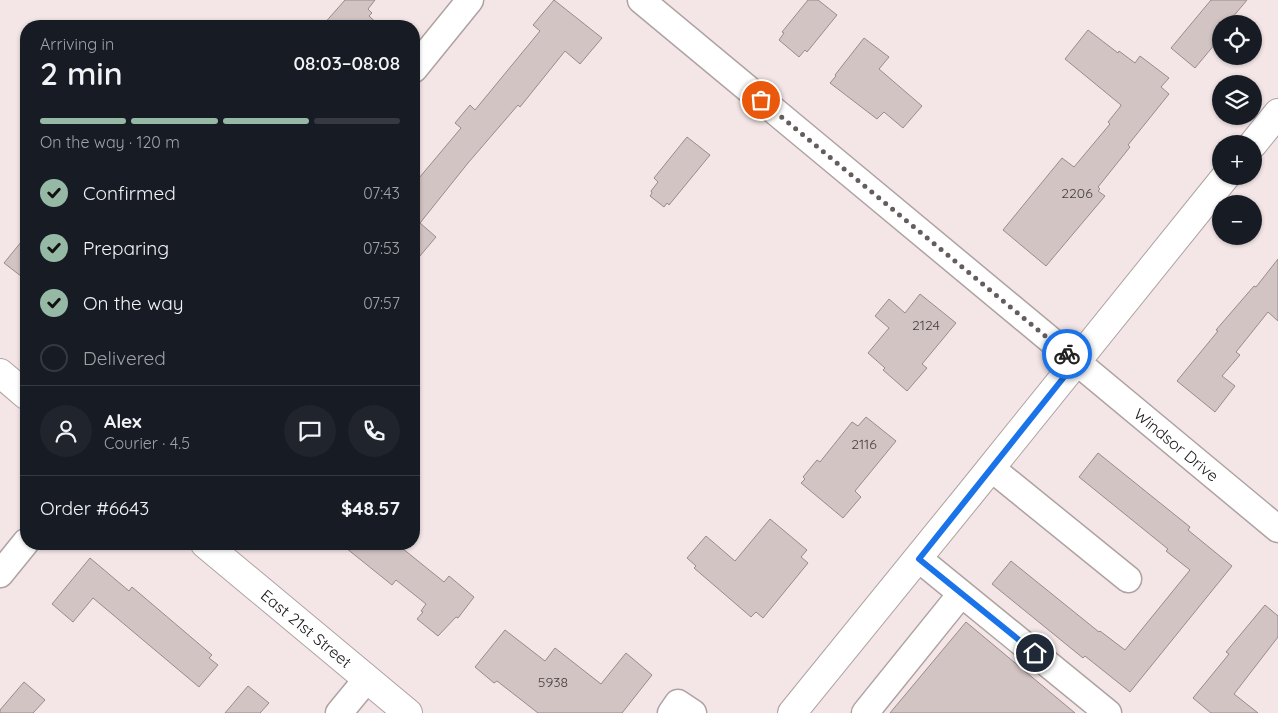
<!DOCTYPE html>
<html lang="en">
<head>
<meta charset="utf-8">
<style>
	:root { --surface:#171b24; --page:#20242c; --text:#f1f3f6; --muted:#9ea1a6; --line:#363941; --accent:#96b9a5 }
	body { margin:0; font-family:Quicksand,sans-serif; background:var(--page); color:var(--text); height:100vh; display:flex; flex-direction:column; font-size:19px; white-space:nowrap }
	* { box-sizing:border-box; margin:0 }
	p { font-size:16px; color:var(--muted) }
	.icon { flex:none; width:28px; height:28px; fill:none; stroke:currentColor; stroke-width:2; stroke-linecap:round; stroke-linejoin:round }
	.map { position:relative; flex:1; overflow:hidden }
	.panel { position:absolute; left:20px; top:20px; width:400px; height:530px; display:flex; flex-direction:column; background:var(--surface); border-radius:20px; box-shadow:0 1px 4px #0004 }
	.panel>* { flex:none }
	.controls { position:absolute; left:1212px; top:15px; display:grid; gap:10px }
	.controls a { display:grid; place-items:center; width:50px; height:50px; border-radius:50%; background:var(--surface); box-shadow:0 1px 4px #0004; font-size:25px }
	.pin { position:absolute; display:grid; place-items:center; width:42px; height:42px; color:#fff; margin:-21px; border:2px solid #fff; border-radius:50%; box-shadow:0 1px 5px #0007 }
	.courier { position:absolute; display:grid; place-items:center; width:50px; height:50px; margin:-25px; border:4px solid #1a73e8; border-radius:50%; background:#fff; color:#222; box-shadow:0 1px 6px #0007 }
	.summary em { font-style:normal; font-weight:600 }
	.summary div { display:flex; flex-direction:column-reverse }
	.summary { display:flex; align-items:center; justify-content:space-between; height:85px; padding:0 20px }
	h1 { font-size:32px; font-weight:600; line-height:38px }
	.bar { display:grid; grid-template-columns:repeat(4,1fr); gap:8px 5px; align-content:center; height:60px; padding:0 20px }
	.bar i { height:6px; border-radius:4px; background:var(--line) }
	.bar .selected { background:var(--accent) }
	.bar p { grid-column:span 4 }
	.line { display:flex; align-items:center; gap:12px; padding:0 20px; border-top:1px solid var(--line) }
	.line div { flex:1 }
	.round { display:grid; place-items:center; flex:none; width:52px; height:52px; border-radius:26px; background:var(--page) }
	ol { padding:0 20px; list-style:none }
	li { display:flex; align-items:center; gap:15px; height:55px }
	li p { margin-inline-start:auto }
	li .icon { padding:5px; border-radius:50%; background:var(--accent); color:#111; stroke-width:4 }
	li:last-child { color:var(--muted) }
	li i { width:28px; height:28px; border:2px solid var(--line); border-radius:50% }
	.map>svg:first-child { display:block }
	.building { fill:#d1c4c3; stroke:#988b8b }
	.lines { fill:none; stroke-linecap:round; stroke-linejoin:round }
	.minor-casing { stroke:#aea2a2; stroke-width:29 }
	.major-casing { stroke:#aea2a2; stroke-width:30 }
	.minor { stroke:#fff; stroke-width:26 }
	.major { stroke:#fff; stroke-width:28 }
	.done { stroke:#645d5d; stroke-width:5; stroke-dasharray:0 9 }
	.route { stroke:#1a73e8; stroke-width:6 }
	.labels { text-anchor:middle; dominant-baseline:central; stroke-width:4; stroke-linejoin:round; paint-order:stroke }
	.number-label { font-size:14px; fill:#463f3f }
	.street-label { font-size:16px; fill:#171313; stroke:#fdf5f5 }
</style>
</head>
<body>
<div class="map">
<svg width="1278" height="713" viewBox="0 0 1278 713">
	<rect width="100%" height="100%" fill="#f4e6e6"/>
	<g class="building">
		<polygon points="345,0 375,0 368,9 372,13 369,16 380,26 322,26"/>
		<polygon points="554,0 602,38 580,64 565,51 520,107 518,105 468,163 420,223 436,237 414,263 414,184 461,128 455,123 470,105 475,110 540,31 533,25"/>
		<polygon points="808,0 818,0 837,15 807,52 805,50 799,57 779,40 784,33 782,32"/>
		<polygon points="1211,0 1247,0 1227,24 1221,24 1221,31 1217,36 1220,38 1195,68 1171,48"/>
		<polygon points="1088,30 1118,53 1119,51 1135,63 1140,56 1169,78 1161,87 1169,94 1128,145 1130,147 1098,187 1100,189 1098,191 1105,196 1046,266 1003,230 1062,158 1074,167 1110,124 1108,122 1120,107 1121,105 1065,59"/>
		<polygon points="864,38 889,57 879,69 922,106 903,128 884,112 877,119 830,83 836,76 835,75"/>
		<polygon points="687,137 710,155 669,205 667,203 664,207 650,196 652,193 651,191 658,182 654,178"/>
		<polygon points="26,236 26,280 4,263"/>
		<polygon points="1278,259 1278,321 1268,312 1236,352 1240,355 1222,376 1235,386 1215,412 1177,381 1218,331 1216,330 1254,286 1256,287"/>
		<polygon points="920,294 956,323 922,364 927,368 907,391 883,370 885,368 868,353 889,328 875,316 889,299 905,313"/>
		<polygon points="866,417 896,441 855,491 861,497 843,518 801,483 805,479 803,477 817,460 820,462 852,422 858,426"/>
		<polygon points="1098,453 1190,527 1188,530 1232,566 1130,692 1085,656 1083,658 992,584 1011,561 1099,632 1100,631 1125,650 1190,570 1166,551 1168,549 1079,477"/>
		<polygon points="770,519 807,550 801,557 808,563 763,618 756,612 751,617 694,568 696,566 687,558 706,536 735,561"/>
		<polygon points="341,544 397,544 444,582 449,576 474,597 458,618 456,617 438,636 417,619 423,612 421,611 426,604 396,580 392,585"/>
		<polygon points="90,558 129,591 132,587 212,655 209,658 218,665 199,687 93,598 73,622 52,604"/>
		<polygon points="1265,605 1278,616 1278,637 1234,694 1258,713 1211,713 1193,698 1229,654 1226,652"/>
		<polygon points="966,622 1075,713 890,713"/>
		<polygon points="505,630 545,661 555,648 601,684 626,653 652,675 622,713 538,713 497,681 494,683 475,667"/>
		<polygon points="24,682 45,700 33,713 0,713 0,710"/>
		<polygon points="248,686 269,703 260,713 225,713"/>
	</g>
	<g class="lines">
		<defs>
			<g id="minor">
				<path id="s1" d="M 641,0 L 1278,529"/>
				<polyline points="414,69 470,0"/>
				<polyline points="991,468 1128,579"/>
				<polyline points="919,559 1108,713"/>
				<polyline points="0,574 26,542"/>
				<polyline points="339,713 367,679"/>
				<polyline points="671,713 678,703 693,713"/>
				<polyline points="865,713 961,594"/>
			</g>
			<g id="major">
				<polyline points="1253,144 1278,113"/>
				<polyline points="0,373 26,395"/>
				<path id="s2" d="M 205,544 L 408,713"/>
				<path d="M 792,713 C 938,535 1081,355 1226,176"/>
			</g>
		</defs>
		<use href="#minor" class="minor-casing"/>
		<use href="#major" class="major-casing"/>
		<use href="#minor" class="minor"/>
		<use href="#major" class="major"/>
	</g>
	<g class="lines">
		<polyline class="done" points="761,100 1067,354"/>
		<polyline class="route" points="1035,653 919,559 1076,362 1067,354"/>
	</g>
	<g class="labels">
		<g class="number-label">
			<text x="1077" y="193">2206</text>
			<text x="926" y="325">2124</text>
			<text x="864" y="444">2116</text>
			<text x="553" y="682">5938</text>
		</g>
		<g class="street-label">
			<text stroke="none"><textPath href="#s1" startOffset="696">Windsor Drive</textPath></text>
			<text stroke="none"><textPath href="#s2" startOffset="132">East 21st Street</textPath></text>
		</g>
	</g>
</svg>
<div class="controls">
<a><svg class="icon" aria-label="locate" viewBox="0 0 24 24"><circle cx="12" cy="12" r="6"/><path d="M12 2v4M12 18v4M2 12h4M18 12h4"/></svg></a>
<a><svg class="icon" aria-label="layers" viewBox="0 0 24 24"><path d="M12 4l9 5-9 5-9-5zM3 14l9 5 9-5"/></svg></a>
<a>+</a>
<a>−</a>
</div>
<div class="pin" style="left:761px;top:100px;background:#ea580c"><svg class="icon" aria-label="bag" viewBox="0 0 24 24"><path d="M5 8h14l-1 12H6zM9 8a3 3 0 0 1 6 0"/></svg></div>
<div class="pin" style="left:1035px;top:653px;background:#1f2937"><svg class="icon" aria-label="home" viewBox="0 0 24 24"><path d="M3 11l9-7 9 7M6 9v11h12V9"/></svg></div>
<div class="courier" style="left:1067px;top:354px"><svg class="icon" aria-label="bike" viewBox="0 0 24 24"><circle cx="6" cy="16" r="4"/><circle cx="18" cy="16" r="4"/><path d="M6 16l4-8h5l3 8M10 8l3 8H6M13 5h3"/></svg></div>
<section class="panel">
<div class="summary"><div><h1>2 min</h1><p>Arriving in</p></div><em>08:03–08:08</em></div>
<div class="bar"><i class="selected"></i><i class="selected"></i><i class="selected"></i><i></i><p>On the way · 120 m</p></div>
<ol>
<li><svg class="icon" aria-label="check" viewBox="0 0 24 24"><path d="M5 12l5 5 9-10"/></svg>Confirmed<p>07:43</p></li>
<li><svg class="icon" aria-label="check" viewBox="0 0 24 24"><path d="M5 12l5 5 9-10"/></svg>Preparing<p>07:53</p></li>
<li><svg class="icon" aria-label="check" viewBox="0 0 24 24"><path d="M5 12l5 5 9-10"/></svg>On the way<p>07:57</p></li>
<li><i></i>Delivered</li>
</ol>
<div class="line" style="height:90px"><a class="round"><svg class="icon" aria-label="person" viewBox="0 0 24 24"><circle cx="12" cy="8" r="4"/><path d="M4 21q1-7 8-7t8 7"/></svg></a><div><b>Alex</b><p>Courier · 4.5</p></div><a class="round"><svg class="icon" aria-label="chat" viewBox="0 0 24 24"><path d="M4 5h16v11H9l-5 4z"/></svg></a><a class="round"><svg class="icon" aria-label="phone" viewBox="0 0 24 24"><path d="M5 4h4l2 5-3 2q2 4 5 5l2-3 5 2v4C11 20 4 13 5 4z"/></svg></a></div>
<div class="line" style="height:65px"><div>Order #6643</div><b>$48.57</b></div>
</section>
</div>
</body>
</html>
